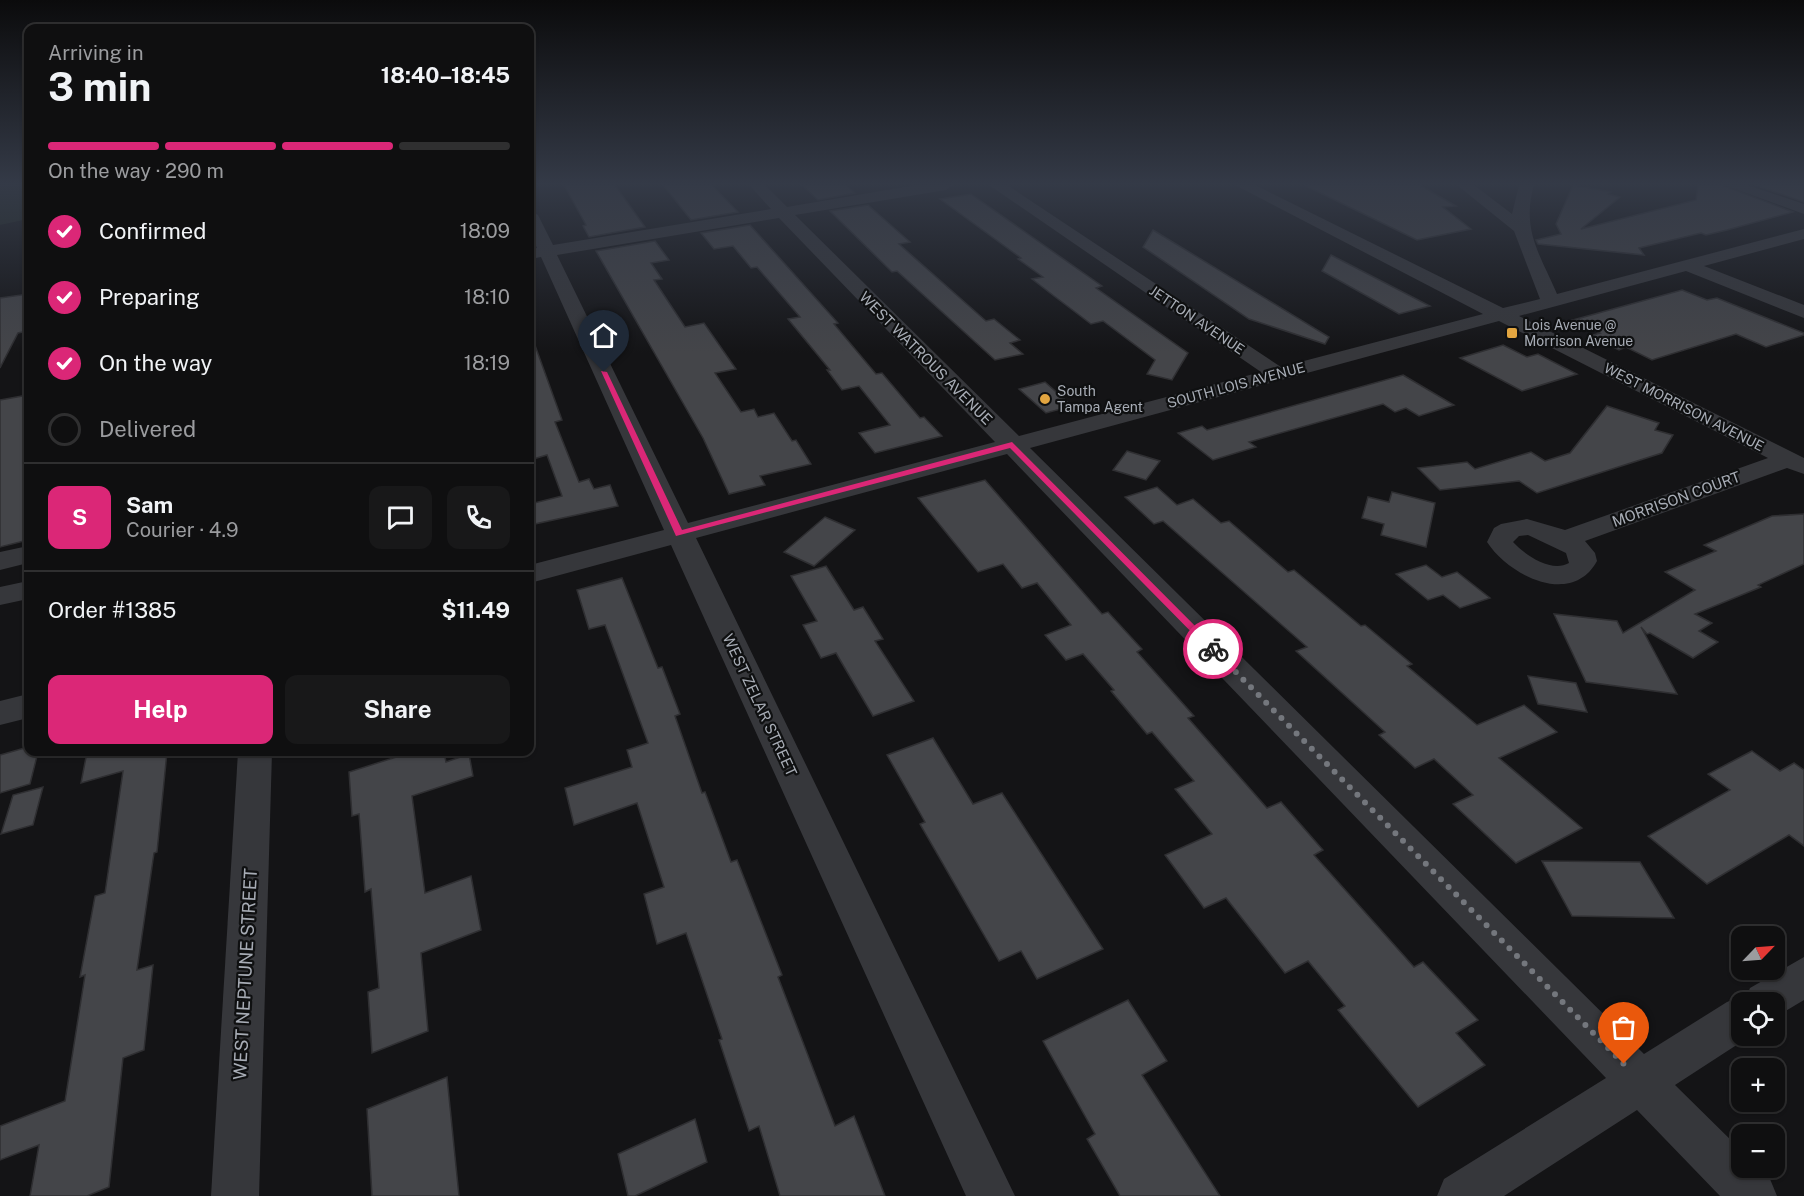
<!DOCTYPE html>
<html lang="en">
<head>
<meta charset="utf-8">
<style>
	:root { --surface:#0f0f10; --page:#181819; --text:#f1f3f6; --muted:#9b9c9f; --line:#2f2f30; --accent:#db2777 }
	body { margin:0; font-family:"Public Sans",sans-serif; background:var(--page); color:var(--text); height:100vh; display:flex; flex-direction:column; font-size:22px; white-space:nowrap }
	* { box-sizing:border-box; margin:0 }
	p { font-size:20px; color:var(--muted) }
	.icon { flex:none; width:33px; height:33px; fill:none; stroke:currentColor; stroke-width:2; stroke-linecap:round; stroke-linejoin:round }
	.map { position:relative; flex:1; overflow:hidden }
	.side { position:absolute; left:24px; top:24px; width:510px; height:732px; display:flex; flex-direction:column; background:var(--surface); border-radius:12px; box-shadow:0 2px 4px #0004,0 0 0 2px var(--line) }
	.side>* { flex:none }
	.needle { width:39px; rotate:65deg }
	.controls { position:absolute; left:1731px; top:926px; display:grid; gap:12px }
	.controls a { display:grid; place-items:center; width:54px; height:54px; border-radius:12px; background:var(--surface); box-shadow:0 2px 4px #0004,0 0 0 2px var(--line); font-size:30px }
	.pin { position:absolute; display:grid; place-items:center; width:51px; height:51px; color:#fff; margin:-62px -26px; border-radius:50% 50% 50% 0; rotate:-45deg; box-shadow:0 0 6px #0007 }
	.pin .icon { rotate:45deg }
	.courier { position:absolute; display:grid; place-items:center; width:60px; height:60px; margin:-30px; border:4px solid #db2777; border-radius:50%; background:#fff; color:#222; box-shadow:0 2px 8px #0007 }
	.head em { font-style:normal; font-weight:700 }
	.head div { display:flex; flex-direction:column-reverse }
	.head { display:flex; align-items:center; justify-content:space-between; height:102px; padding:0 24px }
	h1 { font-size:39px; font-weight:700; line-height:45px }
	.bar { display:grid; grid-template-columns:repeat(4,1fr); gap:9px 6px; align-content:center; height:72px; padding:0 24px }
	.bar i { height:8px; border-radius:4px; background:var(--line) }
	.bar .selected { background:var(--accent) }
	.bar p { grid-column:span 4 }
	.line { display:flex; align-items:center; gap:15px; padding:0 24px; border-top:2px solid var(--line) }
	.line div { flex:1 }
	.round { display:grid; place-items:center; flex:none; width:63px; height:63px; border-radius:12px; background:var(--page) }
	ol { padding:0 24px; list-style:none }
	li { display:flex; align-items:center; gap:18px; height:66px }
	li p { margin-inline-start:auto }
	li .icon { padding:6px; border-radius:50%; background:var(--accent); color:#fff; stroke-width:4 }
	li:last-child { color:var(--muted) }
	li i { width:33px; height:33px; border:3px solid var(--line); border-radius:50% }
	.button { display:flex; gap:12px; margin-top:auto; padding:12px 24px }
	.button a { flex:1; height:69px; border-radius:12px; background:var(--accent); color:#fff; font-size:24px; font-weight:700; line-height:69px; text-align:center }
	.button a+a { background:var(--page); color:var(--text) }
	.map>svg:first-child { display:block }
	.green { fill:#212822 }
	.building { fill:#444549; stroke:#2f2f32; stroke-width:1.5 }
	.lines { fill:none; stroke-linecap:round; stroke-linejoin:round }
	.minor { fill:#36373b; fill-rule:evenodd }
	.route { fill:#db2777 }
	.done { stroke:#74777d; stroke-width:6; stroke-dasharray:0 10.8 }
	.poi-dot { fill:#e2a540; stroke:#0f1011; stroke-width:2 }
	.labels { text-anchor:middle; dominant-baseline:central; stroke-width:4.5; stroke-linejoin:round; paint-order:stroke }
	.far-street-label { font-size:14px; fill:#a7acb5; stroke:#0f1011 }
	.far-poi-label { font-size:14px; fill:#a7acb5; stroke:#0f1011; text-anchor:start }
	.street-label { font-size:15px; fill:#a7acb5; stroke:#0f1011 }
	.near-street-label { font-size:18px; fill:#a7acb5; stroke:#0f1011 }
</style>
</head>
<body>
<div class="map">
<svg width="1804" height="1196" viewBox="0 0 1804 1196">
	<rect width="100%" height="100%" fill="#141416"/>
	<polygon class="green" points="0,185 28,185 28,219 0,225"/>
	<g class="building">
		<polygon points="564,185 615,185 645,227 589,237 583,226 586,225"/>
		<polygon points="663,185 712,185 738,212 691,220"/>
		<polygon points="802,185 846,185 855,193 818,200"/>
		<polygon points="1304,185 1420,185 1456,206 1443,207 1471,229 1417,240"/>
		<polygon points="1573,185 1611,192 1608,194 1620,197 1581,229 1696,200 1698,185 1722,185 1793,212 1727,230 1706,235 1701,233 1639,248 1644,255 1538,244 1536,240 1561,234 1556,224"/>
		<polygon points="1755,185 1804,185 1804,202"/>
		<polygon points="971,194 1102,286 1096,288 1188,353 1172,380 1147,374 1155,360 1103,321 1091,324 1054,296 1032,279 1043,277 1018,259 1021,258 940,199"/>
		<polygon points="868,205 910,242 899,244 986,321 994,319 1020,340 1010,343 1023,354 995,360 897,271 892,272 830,211"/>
		<polygon points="750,225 838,323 834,324 876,374 882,373 920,418 924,417 942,436 875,453 859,433 890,425 859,386 842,390 827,370 830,370 788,319 800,317 757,267 751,268 733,246 714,249 701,233"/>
		<polygon points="1153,230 1329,337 1325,344 1249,319 1143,247"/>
		<polygon points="655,241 669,260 651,263 662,279 654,280 685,327 704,323 736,369 715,373 741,412 754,409 758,417 774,413 792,441 796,440 811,464 760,476 765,485 729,494 703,438 596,251"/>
		<polygon points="1331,255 1430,306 1399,314 1322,271"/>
		<polygon points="1682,290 1707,300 1717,298 1804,333 1804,335 1766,347 1736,334 1652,360 1626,347 1619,350 1590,336 1600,333 1573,320"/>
		<polygon points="28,294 28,331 18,333 0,368 0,298"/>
		<polygon points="530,337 532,337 562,420 555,422 579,482 589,479 594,489 610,485 618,506 530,525 530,504 562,496 547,455 530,460"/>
		<polygon points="1503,345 1527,357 1538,354 1577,374 1522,391 1460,358"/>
		<polygon points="1403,375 1454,405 1419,416 1406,408 1395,412 1383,404 1249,442 1256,447 1213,460 1178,433 1202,426 1207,430"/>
		<polygon points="1045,382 1072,406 1046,413 1019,389"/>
		<polygon points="28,395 28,540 0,547 0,400"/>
		<polygon points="1607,406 1659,423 1655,430 1673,435 1662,453 1537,493 1519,481 1440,490 1418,468 1467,462 1475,469 1531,452 1545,461 1570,453"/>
		<polygon points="1127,451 1160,461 1146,480 1113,470"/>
		<polygon points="985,480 1102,614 1108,612 1142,649 1137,652 1194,716 1188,718 1267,808 1281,802 1323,850 1314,855 1414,967 1423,962 1478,1020 1456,1033 1485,1065 1418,1107 1338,1010 1345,1006 1308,961 1285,973 1226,898 1204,908 1165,855 1212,834 1175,789 1194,781 1152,732 1147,734 1111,691 1114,690 1083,654 1066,660 1045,635 1071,625 1037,583 1022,588 1003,564 978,572 918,498"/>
		<polygon points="1157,487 1177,505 1193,499 1221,523 1229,521 1288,572 1294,570 1361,626 1365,625 1412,664 1407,666 1477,725 1524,705 1557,732 1499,758 1582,828 1516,863 1453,804 1473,795 1434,759 1415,768 1379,735 1385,732 1296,651 1307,647 1163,521 1154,524 1125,497"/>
		<polygon points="1392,492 1435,503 1426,547 1381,535 1384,524 1362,518 1368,497 1389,502"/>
		<polygon points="1804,514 1804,564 1758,585 1761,587 1695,614 1712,623 1699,631 1718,642 1693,658 1650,633 1647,634 1641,627 1677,694 1586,682 1554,614 1617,621 1623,633 1695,590 1665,572 1716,551 1704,545 1772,516"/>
		<polygon points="825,517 855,530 814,566 784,552"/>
		<polygon points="1426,565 1442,577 1457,572 1490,598 1460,608 1443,595 1428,600 1396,574"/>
		<polygon points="826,566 854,610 863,607 883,639 875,641 914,701 873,716 836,653 821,658 803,625 817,621 791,576"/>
		<polygon points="622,578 658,668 662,667 680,714 675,716 702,793 705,792 731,862 737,860 782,975 778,977 835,1126 854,1116 885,1196 780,1196 759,1126 749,1131 719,1040 722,1039 686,933 657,944 644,894 664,887 637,803 574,825 565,788 632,767 627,750 648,743 605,625 589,629 577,590"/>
		<polygon points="1528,676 1576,683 1587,712 1538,704"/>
		<polygon points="933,738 973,804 1002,793 1103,949 1037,979 1021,951 999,961 920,824 925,822 887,755"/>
		<polygon points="28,747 28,752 38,752 30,784 0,793 0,755"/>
		<polygon points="1752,751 1780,771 1794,763 1804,770 1804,846 1789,835 1707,884 1648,836 1730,790 1708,774"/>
		<polygon points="87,752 167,752 157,852 154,853 137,970 153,965 144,1050 123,1058 109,1187 87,1196 30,1196 39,1145 0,1160 0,1126 65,1101 85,975 80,977 95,896 105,893 123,771 81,783"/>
		<polygon points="412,752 444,752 446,762 469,754 473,776 412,796 425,893 471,876 481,930 421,953 428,1031 372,1053 368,992 379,988 371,889 365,892 359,814 352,816 349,772"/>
		<polygon points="43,787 33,825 1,834 13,795"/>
		<polygon points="1542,861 1640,862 1674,918 1572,916"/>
		<polygon points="1128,1000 1167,1061 1142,1075 1220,1196 1120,1196 1087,1139 1095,1134 1043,1041"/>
		<polygon points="447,1077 459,1196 372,1196 367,1109"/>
		<polygon points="695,1119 707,1162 635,1196 628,1196 618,1154"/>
	</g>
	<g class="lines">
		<g class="minor">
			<path d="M 749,185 L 765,185 L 787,207 L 916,185 L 953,185 L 946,190 L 795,215 L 1019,436 L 1261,372 L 989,185 L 1007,185 L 1281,367 L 1483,314 L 1235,185 L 1255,185 L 1503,308 L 1540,299 L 1514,231 L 1457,185 L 1474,185 L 1512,214 L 1519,185 L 1534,185 C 1521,230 1540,254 1557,294 L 1804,229 L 1804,239 L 1704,266 L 1804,305 L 1804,318 L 1686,271 L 1519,316 L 1804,458 L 1804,474 L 1787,468 L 1585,541 L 1595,553 L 1597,561 C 1572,607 1509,576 1487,542 L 1494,528 L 1501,524 L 1527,519 L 1565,530 L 1768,458 L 1499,321 L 1030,448 L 1644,1054 L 1727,1002 L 1742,996 L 1746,998 L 1750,988 L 1804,957 L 1804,1000 L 1774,1018 L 1774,1002 L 1742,1002 L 1742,1035 L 1752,1035 L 1675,1085 L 1742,1151 L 1742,1167 L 1758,1167 L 1770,1179 L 1777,1196 L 1720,1196 L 1637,1110 L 1504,1196 L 1437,1196 L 1444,1179 L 1606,1078 L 1007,454 L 696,538 L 1015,1196 L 966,1196 L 671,545 L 530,583 L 530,565 L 664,530 L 541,257 L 530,259 L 530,249 L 537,248 L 530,232 L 530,210 L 538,215 L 553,245 L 771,209 ZM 779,218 L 995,442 L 688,523 L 557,255 ZM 1528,535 L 1566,553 L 1569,563 C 1551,573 1525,555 1513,542 L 1519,536 Z"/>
			<polygon points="1724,185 1747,185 1804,204 1804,214"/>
			<polygon points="28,546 28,563 0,570 0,552"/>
			<polygon points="28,581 28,599 0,605 0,587"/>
			<polygon points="28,694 28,718 0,725 0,701"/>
			<polygon points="238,752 272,752 259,1196 211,1196"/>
		</g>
	</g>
	<linearGradient id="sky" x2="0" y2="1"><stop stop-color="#0b0b0c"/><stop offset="0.52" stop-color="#343a47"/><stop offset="1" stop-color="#343a47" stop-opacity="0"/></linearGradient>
	<rect width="1804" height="353" fill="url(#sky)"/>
	<polygon class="route" points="601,371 607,372 682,530 1012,442 1218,649 1210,651 1010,448 676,536"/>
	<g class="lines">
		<polyline class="done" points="1213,649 1624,1064"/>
	</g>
	<g class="poi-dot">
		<rect x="1506" y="327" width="12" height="12" rx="3"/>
		<circle cx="1045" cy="399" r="6"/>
	</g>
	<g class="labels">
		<g class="far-street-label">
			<text transform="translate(1197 320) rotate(34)">JETTON AVENUE</text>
			<text transform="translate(1236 385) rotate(-15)">SOUTH LOIS AVENUE</text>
			<text transform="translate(1684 407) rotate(27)">WEST MORRISON AVENUE</text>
		</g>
		<g class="far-poi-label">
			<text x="1524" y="325">Lois Avenue @<tspan x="1524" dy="16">Morrison Avenue</tspan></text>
			<text x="1057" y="391">South<tspan x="1057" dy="16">Tampa Agent</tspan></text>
		</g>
		<g class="street-label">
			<text transform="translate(926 358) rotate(45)">WEST WATROUS AVENUE</text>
			<text transform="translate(1676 499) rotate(-20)">MORRISON COURT</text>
			<text transform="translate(760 705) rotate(65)">WEST ZELAR STREET</text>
		</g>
		<g class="near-street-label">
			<text transform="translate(245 974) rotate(-87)">WEST NEPTUNE STREET</text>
		</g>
	</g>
</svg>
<div class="controls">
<a><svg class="needle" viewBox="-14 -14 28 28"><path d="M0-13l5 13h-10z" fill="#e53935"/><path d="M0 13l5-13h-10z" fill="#9b9c9f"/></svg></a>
<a><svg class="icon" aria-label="locate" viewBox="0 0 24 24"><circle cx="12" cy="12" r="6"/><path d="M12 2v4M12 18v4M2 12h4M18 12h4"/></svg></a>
<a>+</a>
<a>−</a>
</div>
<div class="pin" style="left:1624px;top:1064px;background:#ea580c"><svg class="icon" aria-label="bag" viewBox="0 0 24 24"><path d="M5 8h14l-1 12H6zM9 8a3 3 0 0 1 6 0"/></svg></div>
<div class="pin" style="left:604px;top:372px;background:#1f2937"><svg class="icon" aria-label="home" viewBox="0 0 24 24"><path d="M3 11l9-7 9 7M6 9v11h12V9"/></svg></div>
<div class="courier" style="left:1213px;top:649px"><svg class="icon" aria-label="bike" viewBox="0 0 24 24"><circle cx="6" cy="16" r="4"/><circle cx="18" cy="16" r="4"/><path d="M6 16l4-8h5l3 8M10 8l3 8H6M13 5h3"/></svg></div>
<section class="side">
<div class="head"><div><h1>3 min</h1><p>Arriving in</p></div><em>18:40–18:45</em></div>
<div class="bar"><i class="selected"></i><i class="selected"></i><i class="selected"></i><i></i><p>On the way · 290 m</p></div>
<ol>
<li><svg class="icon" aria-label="check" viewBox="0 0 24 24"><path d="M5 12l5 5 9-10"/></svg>Confirmed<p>18:09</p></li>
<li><svg class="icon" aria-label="check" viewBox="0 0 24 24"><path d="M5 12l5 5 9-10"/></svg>Preparing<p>18:10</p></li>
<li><svg class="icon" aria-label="check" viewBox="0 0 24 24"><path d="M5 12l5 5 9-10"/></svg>On the way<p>18:19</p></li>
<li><i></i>Delivered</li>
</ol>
<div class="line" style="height:108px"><b class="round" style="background:var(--accent);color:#fff">S</b><div><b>Sam</b><p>Courier · 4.9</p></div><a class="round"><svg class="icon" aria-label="chat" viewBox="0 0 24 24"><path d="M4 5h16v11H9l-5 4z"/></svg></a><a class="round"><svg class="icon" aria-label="phone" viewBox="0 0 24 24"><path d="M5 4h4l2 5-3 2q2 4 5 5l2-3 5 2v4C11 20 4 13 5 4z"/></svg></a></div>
<div class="line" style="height:78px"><div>Order #1385</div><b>$11.49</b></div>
<div class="button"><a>Help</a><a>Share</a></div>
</section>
</div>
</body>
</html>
